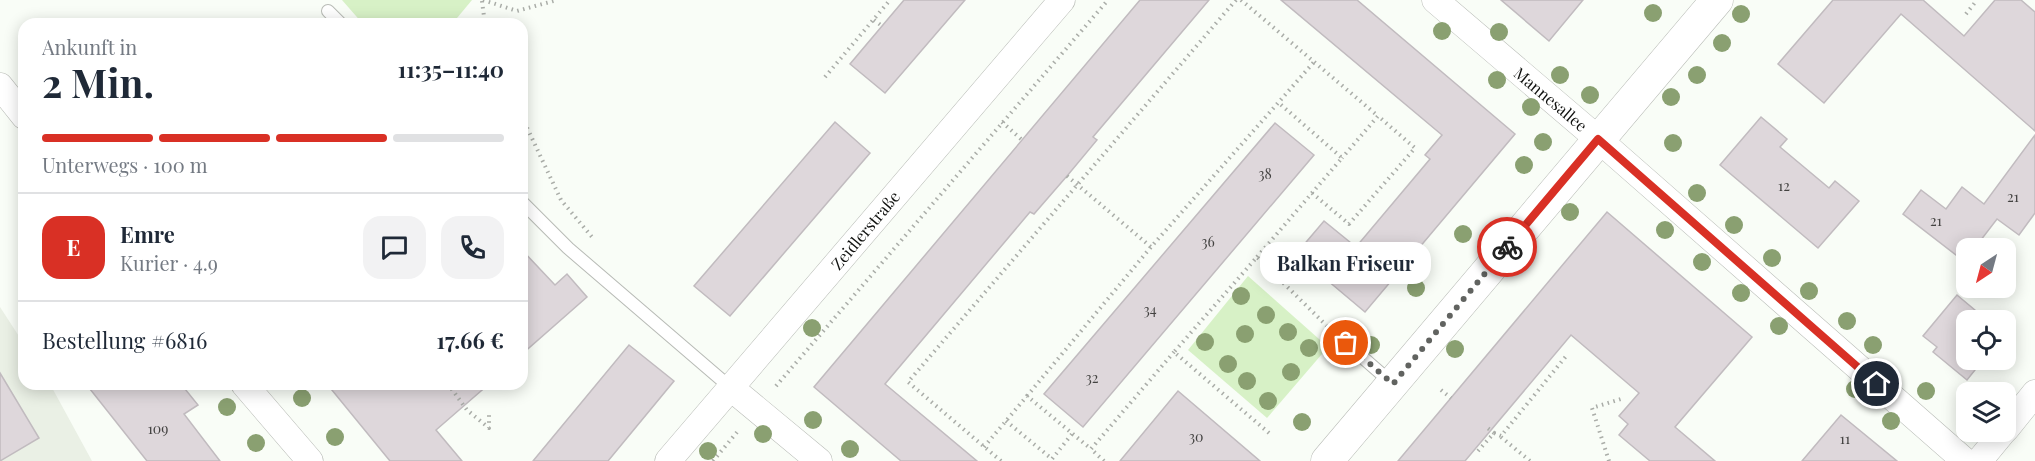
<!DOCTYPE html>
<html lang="de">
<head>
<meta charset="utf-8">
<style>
	:root { --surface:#fff; --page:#f2f2f3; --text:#1f2937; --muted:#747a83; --line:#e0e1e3; --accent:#d93025 }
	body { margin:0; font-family:"Playfair Display",serif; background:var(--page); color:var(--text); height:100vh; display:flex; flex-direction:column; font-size:22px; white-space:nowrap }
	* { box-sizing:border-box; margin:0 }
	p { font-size:20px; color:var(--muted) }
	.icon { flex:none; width:33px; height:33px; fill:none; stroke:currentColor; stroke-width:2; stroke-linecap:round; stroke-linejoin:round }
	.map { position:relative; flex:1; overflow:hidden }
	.panel { position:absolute; left:18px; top:18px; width:510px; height:372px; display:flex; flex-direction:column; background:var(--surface); border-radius:18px; box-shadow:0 3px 15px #0003 }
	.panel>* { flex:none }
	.needle { width:39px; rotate:216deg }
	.fabs { position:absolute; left:1956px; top:238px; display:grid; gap:12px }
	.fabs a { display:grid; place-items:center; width:60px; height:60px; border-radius:12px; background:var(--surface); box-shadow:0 3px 15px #0003; font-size:30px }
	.pin { position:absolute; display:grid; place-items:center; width:51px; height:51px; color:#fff; margin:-26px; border:3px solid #fff; border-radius:50%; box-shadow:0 2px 6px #0007 }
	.courier { position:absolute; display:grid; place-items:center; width:60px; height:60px; margin:-30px; border:4px solid #d93025; border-radius:50%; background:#fff; color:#222; box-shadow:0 2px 8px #0007 }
	.bubble { position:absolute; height:42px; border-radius:18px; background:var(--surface); box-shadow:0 3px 15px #0003; font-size:20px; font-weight:700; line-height:42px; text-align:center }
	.head em { font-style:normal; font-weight:700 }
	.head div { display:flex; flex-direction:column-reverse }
	.head { display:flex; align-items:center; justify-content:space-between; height:102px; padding:0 24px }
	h1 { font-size:39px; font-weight:700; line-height:45px }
	.bar { display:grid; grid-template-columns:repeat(4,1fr); gap:9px 6px; align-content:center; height:72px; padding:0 24px }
	.bar i { height:8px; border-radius:4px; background:var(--line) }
	.bar .current { background:var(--accent) }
	.bar p { grid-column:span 4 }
	.line { display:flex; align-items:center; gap:15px; padding:0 24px; border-top:2px solid var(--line) }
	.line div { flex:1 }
	.round { display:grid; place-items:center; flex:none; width:63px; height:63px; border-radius:18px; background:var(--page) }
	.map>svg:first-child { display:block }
	.built { fill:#eaf0e5 }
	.green { fill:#d7f1c6 }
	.building { fill:#ded7db; stroke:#c1bbbf; stroke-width:1.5 }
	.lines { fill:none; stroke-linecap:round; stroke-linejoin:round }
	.service-casing { stroke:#b8bbb6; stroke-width:14 }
	.minor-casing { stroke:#b8bbb6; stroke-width:27 }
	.tertiary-casing { stroke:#b8bbb6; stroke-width:33 }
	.path { stroke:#aaada8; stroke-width:4; stroke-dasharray:1.5 4.5; stroke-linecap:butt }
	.service { stroke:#fff; stroke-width:12 }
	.minor { stroke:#fff; stroke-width:26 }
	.tertiary { stroke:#fff; stroke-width:32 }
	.tree { fill:#8aa071 }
	.done { stroke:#616360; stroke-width:6; stroke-dasharray:0 10.8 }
	.route { stroke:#d93025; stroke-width:8 }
	.labels { text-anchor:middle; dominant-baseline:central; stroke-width:4.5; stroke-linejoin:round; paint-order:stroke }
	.number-label { font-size:14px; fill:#434241 }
	.street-label { font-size:16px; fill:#0f100e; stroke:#fff }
</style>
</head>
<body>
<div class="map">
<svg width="2035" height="461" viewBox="0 0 2035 461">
	<rect width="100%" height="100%" fill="#f9fdf7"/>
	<polygon class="built" points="0,307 24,344 24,384 50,384 92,461 0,461"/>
	<g class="green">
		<polygon points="342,0 472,0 452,24 363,24"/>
		<polygon points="1248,276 1328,347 1267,418 1188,350"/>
	</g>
	<g class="building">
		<polygon points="904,0 965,0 885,93 850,64"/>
		<polygon points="1140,0 1209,0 1093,137 1097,140 1067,176 1034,214 1030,212 885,384 977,461 901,461 814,387"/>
		<polygon points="1281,0 1357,0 1515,134 1365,312 1296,254 1324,221 1356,247 1430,159 1425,155 1442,135"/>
		<polygon points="1501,0 1583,0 1549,41"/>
		<polygon points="1833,0 1923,0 1964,36 1995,0 2021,0 2035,12 2035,131 1901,14 1824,103 1778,64"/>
		<polygon points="1761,117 1787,139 1780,147 1829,188 1835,181 1859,201 1818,248 1720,165"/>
		<polygon points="835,122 870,153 730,316 694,286"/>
		<polygon points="1275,123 1314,155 1083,427 1044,394"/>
		<polygon points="2035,135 2035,213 2019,235 1997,219 1974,249 1966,249 1965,262 1903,214 1921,190 1946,209 1962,187 1984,204"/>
		<polygon points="1607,212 1752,337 1675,427 1715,461 1650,461 1619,435 1628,424 1619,416 1639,393 1571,335 1465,461 1398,461"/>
		<polygon points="522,250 555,285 567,274 587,297 522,354"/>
		<polygon points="1957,295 1988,321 1966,321 1966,360 1983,360 1967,380 1933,352 1937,347 1923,336"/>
		<polygon points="629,345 674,381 608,461 533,461"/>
		<polygon points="0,373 39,438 0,461"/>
		<polygon points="86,384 181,384 198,405 184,414 220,461 147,461"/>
		<polygon points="327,384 489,384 436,430 462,461 390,461"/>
		<polygon points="1178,391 1260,461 1120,461"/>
		<polygon points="1841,415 1897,461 1802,461"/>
	</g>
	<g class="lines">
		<defs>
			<g id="service">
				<polyline points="328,11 341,24"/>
				<polyline points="522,202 568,248 731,388"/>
				<polyline points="1346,343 1393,384"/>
			</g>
			<g id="minor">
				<polyline points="1435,0 1598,139 1965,461"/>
				<polyline points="0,86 24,116"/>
				<polyline points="244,384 310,461"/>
				<polyline points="731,388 819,461"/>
				<polyline points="2006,429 2035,393"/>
				<polyline points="668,461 1062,0"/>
				<polyline points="1979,461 2003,432"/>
			</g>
			<polyline id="tertiary" points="1327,461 1717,0"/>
		</defs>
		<use href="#service" class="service-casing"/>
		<use href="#minor" class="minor-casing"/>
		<use href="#tertiary" class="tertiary-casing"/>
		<g class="path">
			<polyline points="483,0 517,11 557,0"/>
			<polyline points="1241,0 1378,116 1342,158"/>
			<polyline points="482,1 485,24"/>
			<polyline points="1966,14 1977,0"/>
			<polyline points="874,20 882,26"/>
			<polyline points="825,77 890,0"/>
			<polyline points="522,117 561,200 592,237"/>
			<polyline points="1002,122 1022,140"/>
			<polyline points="1067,176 1151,247"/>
			<polyline points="1312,193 1349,224 1415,148 1378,116"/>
			<polyline points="1257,257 1342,158 1279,103"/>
			<polyline points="448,384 467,410 489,428 489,412"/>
			<polyline points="776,386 1108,0"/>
			<polyline points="1441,390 1451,398"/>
			<polyline points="1027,396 1151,247 1314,62"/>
			<polyline points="1006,421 1052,459 1072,434"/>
			<polyline points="1269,433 1174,352 1257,257 1329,328"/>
			<polyline points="1494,433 1501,436 1567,355"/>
			<polyline points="1501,437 1530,461"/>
			<polyline points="984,447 1027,396 1091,449"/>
			<polyline points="1478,451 1494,433 1485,426"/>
			<polyline points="713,461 738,431"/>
			<polyline points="1001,461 908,382 1236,0"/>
			<polyline points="1104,461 1091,449 1174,352"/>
			<polyline points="1609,461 1592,408 1621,399"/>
		</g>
		<use href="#service" class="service"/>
		<use href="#minor" class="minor"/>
		<use href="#tertiary" class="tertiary"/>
	</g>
	<g class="tree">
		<circle cx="1653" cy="13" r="9"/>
		<circle cx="1741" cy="14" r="9"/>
		<circle cx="1442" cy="31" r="9"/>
		<circle cx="1499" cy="32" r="9"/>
		<circle cx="1722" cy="43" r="9"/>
		<circle cx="1560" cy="75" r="9"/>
		<circle cx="1697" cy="75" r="9"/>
		<circle cx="1497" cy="80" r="9"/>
		<circle cx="1590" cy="95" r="9"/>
		<circle cx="1671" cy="97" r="9"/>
		<circle cx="1531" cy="107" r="9"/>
		<circle cx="1543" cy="142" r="9"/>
		<circle cx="1673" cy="143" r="9"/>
		<circle cx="1524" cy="165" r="9"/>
		<circle cx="1697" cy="193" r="9"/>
		<circle cx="1570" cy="212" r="9"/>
		<circle cx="1734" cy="225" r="9"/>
		<circle cx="1665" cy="230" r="9"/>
		<circle cx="1463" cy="234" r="9"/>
		<circle cx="1772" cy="258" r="9"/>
		<circle cx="1702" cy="262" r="9"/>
		<circle cx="1416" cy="288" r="9"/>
		<circle cx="1809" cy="291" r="9"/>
		<circle cx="1741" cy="293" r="9"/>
		<circle cx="1241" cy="296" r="9"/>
		<circle cx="1266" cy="315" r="9"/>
		<circle cx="1847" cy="321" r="9"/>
		<circle cx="1779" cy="326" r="9"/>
		<circle cx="812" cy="328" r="9"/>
		<circle cx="1288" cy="332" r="9"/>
		<circle cx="1245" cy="334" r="9"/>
		<circle cx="1205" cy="342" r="9"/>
		<circle cx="1371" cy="345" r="9"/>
		<circle cx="1873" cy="345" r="9"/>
		<circle cx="1309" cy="348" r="9"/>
		<circle cx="1455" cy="349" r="9"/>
		<circle cx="1228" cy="364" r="9"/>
		<circle cx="1291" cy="372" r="9"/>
		<circle cx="1247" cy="381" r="9"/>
		<circle cx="1855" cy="389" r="9"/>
		<circle cx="1926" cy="391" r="9"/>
		<circle cx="302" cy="398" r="9"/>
		<circle cx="1268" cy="401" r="9"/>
		<circle cx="227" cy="407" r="9"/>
		<circle cx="813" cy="420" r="9"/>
		<circle cx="1891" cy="421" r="9"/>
		<circle cx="1302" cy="422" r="9"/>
		<circle cx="763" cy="434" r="9"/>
		<circle cx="335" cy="437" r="9"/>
		<circle cx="256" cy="443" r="9"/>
		<circle cx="850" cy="449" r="9"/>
		<circle cx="708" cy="451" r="9"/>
	</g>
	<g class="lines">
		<polyline class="done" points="1346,343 1393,384 1507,247"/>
		<polyline class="route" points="1507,247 1598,139 1877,384"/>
	</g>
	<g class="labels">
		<g class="number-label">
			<text x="1265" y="173">38</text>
			<text x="1784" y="185">12</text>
			<text x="2013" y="196">21</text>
			<text x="1936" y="220">21</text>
			<text x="1208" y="241">36</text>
			<text x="1150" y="309">34</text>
			<text x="1092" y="377">32</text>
			<text x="158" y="428">109</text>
			<text x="1196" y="436">30</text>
			<text x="1845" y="438">11</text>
		</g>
		<g class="street-label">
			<text transform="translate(1551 99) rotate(40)">Mannesallee</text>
			<text transform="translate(865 230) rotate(-50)">Zeidlerstraße</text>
		</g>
	</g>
</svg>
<div class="fabs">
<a><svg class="needle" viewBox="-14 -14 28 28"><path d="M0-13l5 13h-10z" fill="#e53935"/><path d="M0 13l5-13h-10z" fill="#747a83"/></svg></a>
<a><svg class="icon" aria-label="locate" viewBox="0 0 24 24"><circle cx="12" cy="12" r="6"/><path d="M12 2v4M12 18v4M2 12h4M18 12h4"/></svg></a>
<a><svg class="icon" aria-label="layers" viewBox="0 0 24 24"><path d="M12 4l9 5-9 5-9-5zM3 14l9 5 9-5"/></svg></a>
</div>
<div class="pin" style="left:1346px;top:343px;background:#ea580c"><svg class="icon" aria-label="bag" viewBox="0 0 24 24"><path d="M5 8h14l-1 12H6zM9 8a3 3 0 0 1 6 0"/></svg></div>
<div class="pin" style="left:1877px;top:384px;background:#1f2937"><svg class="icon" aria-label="home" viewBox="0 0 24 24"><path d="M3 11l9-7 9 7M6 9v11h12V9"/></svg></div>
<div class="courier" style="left:1507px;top:247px"><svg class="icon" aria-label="bike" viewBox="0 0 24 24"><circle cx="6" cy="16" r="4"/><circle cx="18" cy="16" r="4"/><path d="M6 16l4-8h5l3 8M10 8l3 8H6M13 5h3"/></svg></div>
<div class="bubble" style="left:1260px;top:242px;width:171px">Balkan Friseur</div>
<section class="panel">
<div class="head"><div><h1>2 Min.</h1><p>Ankunft in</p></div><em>11:35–11:40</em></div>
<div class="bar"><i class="current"></i><i class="current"></i><i class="current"></i><i></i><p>Unterwegs · 100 m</p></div>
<div class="line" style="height:108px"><b class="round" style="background:var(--accent);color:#fff">E</b><div><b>Emre</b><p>Kurier · 4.9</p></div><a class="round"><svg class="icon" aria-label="chat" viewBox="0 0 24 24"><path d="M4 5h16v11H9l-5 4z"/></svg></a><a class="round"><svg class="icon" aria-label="phone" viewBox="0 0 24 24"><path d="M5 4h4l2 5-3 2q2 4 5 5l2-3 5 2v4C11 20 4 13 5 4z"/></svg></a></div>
<div class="line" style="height:78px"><div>Bestellung #6816</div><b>17.66 €</b></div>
</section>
</div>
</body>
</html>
